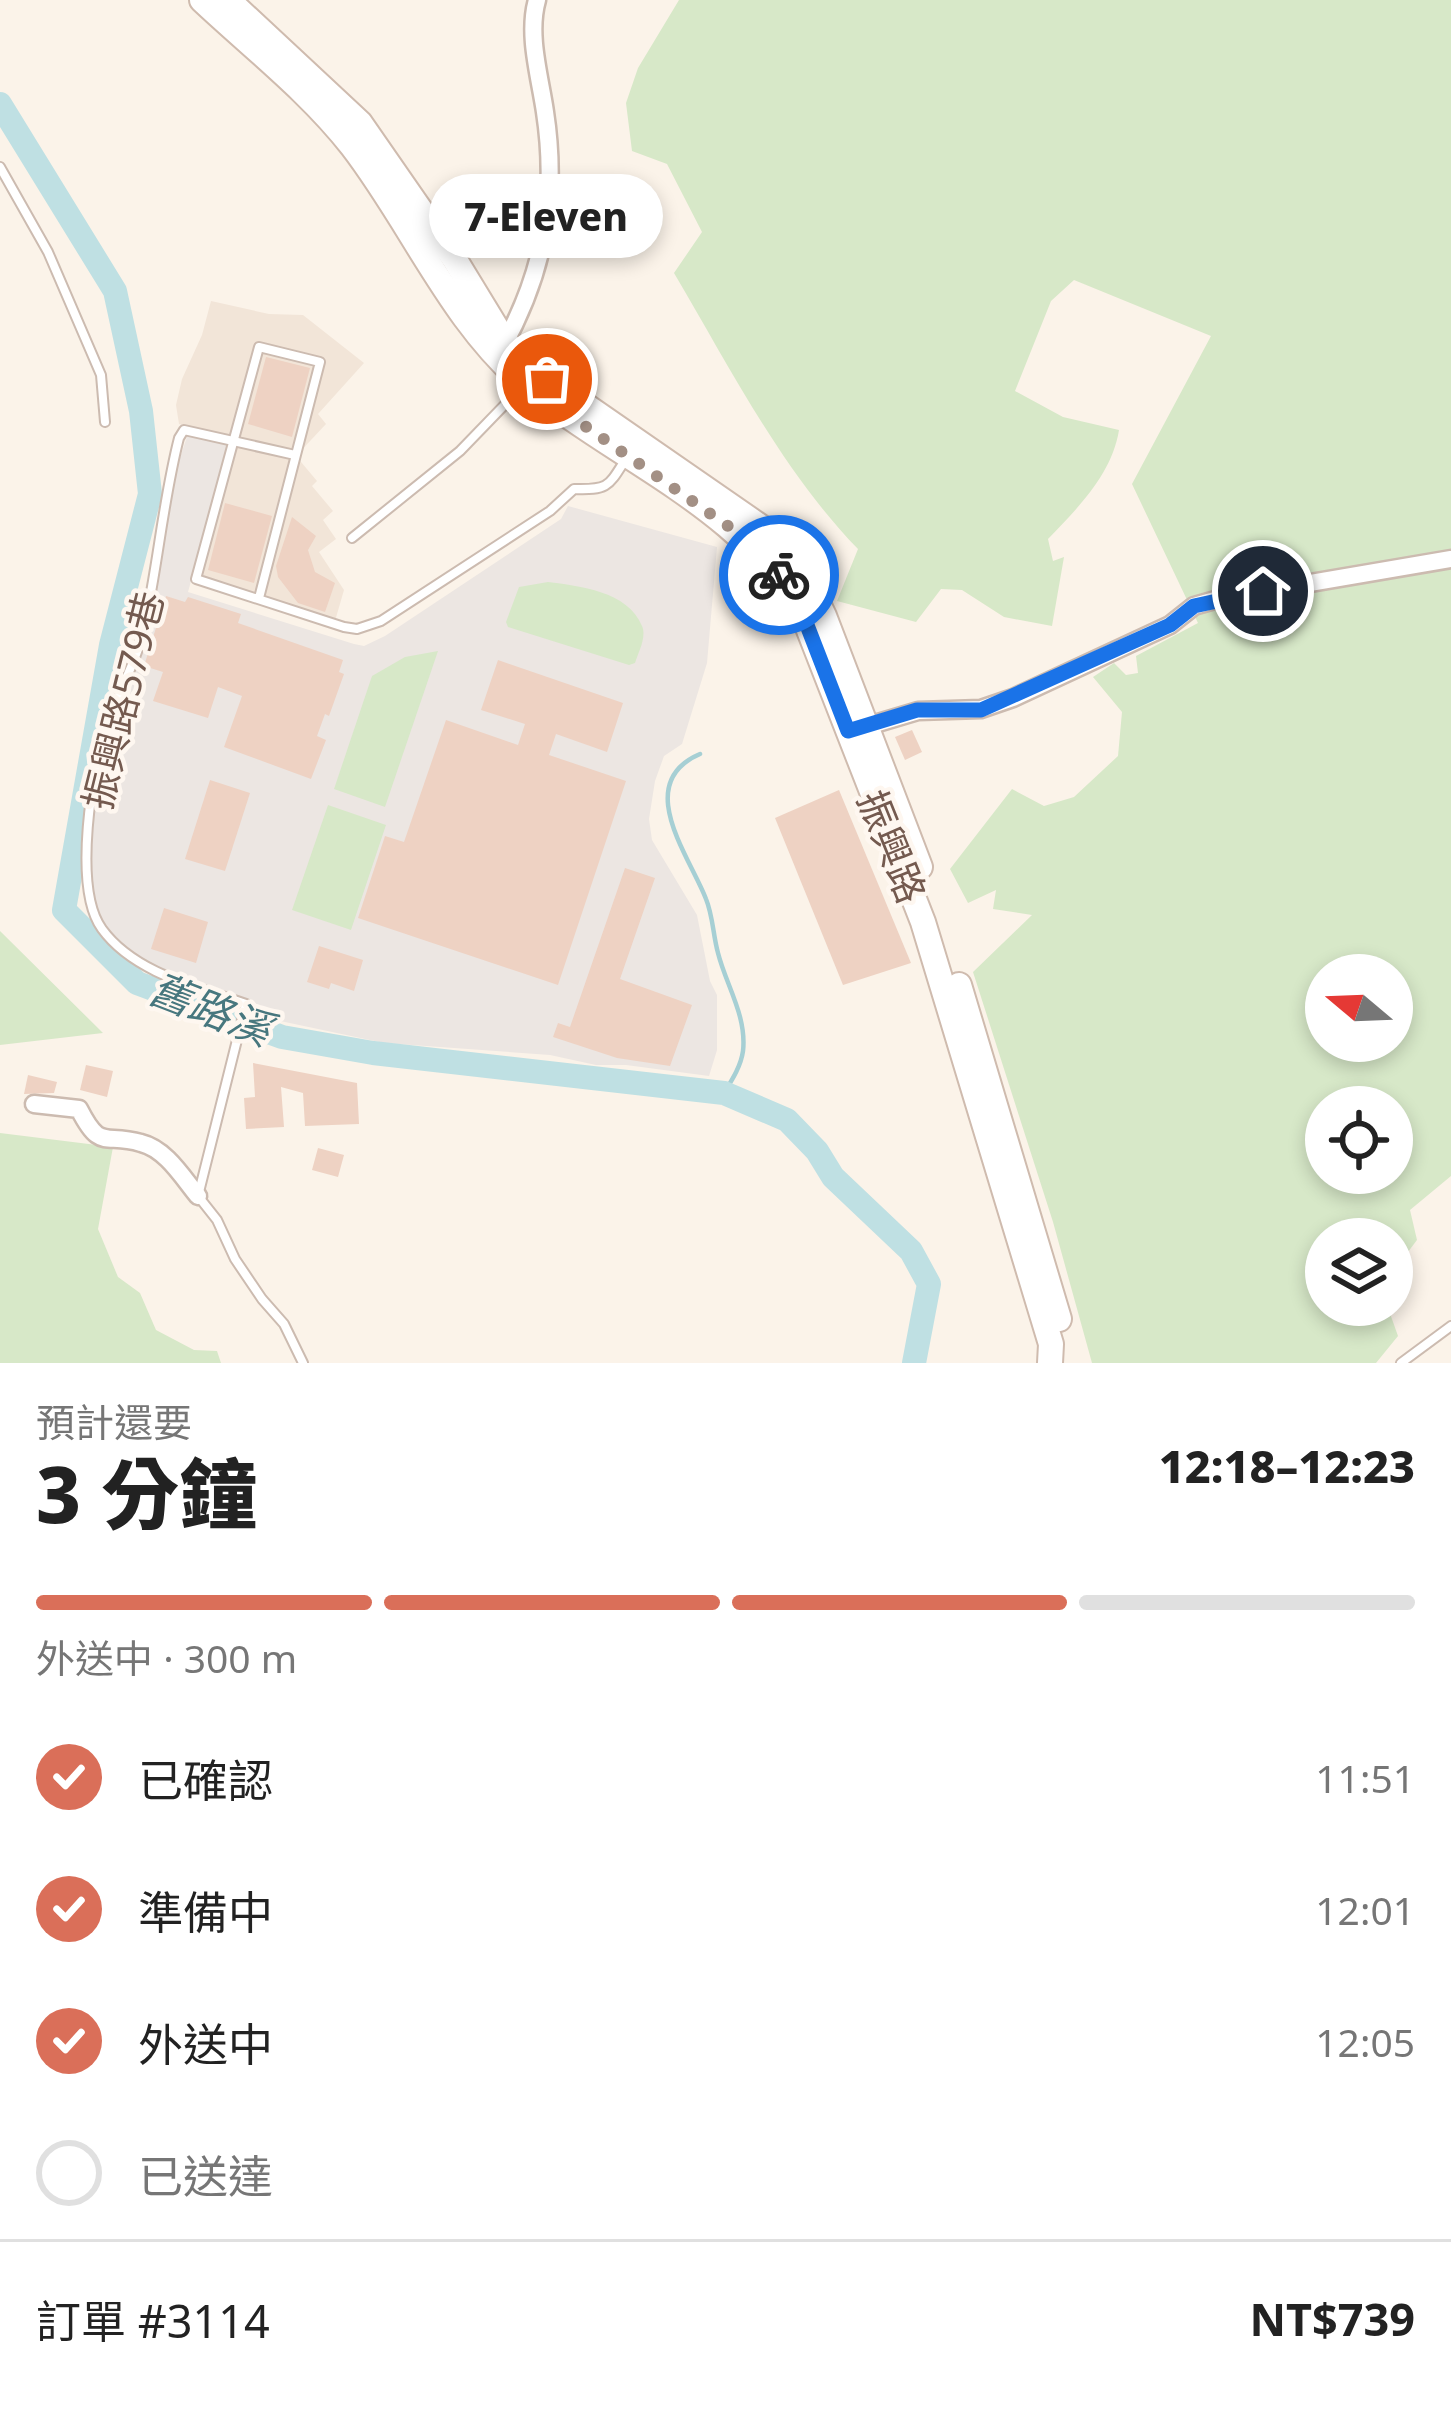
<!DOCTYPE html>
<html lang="zh-TW">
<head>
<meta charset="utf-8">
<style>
	:root { --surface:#fff; --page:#f2f2f2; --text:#222; --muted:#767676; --line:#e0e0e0; --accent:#da6f59 }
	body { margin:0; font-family:"Noto Sans","Noto Sans TC",sans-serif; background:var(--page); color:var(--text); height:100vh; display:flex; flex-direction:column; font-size:45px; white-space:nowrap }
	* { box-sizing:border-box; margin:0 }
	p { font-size:39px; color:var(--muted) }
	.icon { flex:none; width:66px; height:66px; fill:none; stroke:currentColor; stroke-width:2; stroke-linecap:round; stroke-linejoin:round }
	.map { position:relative; height:1363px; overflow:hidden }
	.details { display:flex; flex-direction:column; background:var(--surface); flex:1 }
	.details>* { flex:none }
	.needle { width:78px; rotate:289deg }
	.fabs { position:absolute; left:1305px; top:954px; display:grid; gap:24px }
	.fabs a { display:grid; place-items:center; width:108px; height:108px; border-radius:50%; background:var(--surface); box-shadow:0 6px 18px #0003; font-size:60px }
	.pin { position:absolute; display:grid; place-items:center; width:102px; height:102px; color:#fff; margin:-51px; border:6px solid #fff; border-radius:50%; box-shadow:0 3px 12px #0007 }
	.courier { position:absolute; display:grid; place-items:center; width:120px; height:120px; margin:-60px; border:9px solid #1a73e8; border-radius:50%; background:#fff; color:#222; box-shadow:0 3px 15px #0007 }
	.bubble { position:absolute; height:84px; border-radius:42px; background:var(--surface); box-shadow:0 6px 18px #0003; font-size:39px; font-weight:800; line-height:84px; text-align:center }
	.overview em { font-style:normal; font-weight:800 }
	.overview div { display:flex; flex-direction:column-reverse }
	.overview { display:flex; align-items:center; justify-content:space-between; height:204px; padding:0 36px }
	h1 { font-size:78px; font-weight:800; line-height:90px }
	.bar { display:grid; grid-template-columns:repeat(4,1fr); gap:18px 12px; align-content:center; height:144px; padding:0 36px }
	.bar i { height:15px; border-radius:9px; background:var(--line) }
	.bar .on { background:var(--accent) }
	.bar p { grid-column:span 4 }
	.line { display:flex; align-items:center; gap:30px; padding:0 36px; border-top:3px solid var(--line) }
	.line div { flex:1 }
	ol { padding:0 36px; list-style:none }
	li { display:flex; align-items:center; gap:36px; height:132px }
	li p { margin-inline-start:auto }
	li .icon { padding:12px; border-radius:50%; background:var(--accent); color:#fff; stroke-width:4 }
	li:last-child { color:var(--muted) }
	li i { width:66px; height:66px; border:6px solid var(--line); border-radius:50% }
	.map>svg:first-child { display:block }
	.residential { fill:#f2e5d8 }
	.industrial { fill:#ece6e2 }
	.green { fill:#d7e8c8; fill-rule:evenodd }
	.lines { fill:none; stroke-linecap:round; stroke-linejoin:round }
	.stream { stroke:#a6cfd4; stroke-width:4.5 }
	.river { stroke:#bfe0e3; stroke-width:24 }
	.building { fill:#eed2c3 }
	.lane-casing { stroke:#ccbbb0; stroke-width:12 }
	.street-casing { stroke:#ccbbb0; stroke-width:21 }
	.secondary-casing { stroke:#cfbbae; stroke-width:28 }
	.lane { stroke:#fff; stroke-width:8 }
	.street { stroke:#fff; stroke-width:16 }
	.secondary { stroke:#fff; stroke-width:24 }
	.done { stroke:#a39085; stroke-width:12; stroke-dasharray:0 21.6 }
	.route { stroke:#1a73e8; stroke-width:15 }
	.labels { text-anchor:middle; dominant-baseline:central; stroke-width:9; stroke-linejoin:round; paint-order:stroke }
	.street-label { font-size:39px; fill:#745a4f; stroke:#fef7f0 }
	.water-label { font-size:42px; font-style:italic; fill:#47777e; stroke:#fef7f0 }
</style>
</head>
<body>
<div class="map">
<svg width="1451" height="1363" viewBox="0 0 1451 1363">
	<rect width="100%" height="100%" fill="#fbf3e9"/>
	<polygon class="residential" points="211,301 269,314 303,315 364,363 318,414 326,424 296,456 317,481 312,486 333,511 323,520 336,539 319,552 344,590 335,621 199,581 238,438 179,424 176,405 182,379 202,335"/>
	<polygon class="industrial" points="188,434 229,443 188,592 354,644 364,646 385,636 561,519 568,506 717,547 707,663 682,744 664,756 655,781 649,819 652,840 697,915 710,981 717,995 717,1050 709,1076 626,1065 596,1065 550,1055 384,1043 252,1015 254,1007 150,973 118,944 96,915 90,891 90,837 104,731 125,686 151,601 172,481"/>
	<g class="green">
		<path d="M 679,0 L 1451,0 L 1451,1176 L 1410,1210 L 1417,1240 L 1392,1273 L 1392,1239 L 1326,1239 L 1326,1305 L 1387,1305 L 1398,1336 L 1376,1363 L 1092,1363 L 1053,1222 L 973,972 L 1032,915 L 993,909 L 996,890 L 968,903 L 950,869 L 1012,789 L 1044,806 L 1074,797 L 1118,756 L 1122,712 L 1093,677 L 1114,663 L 1126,675 L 1138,673 L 1136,656 L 1198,623 L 1132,484 L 1211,336 L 1074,280 L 1051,301 L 1015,391 L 1063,417 L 1119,430 C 1112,474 1078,508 1048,539 L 1053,561 L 1064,557 L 1052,626 L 1004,617 L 962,590 L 941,589 L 916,622 L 837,601 L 858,549 C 782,471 729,366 674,273 L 702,232 L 667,164 L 632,151 L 626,103 L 638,68 ZM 1326,975 L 1392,975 L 1392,1041 L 1326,1041 ZM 1326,1107 L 1392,1107 L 1392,1173 L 1326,1173 Z"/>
		<path d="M 548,582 C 579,586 628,591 642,626 C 647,637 638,653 635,663 L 629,665 L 508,627 L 506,622 L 519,587 Z"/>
		<polygon points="438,651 385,807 334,789 372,676 405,657"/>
		<polygon points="328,805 386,825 351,930 292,910"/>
		<polygon points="0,931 1,932 103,1033 0,1045"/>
		<polygon points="0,1133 113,1147 98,1229 118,1277 140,1293 156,1330 194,1350 217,1351 221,1363 0,1363"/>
	</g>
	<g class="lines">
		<path class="stream" d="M 700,754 C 632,783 690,857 706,899 C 713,916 713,935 718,953 C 726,985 747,1016 743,1051 C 741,1066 732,1080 724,1093"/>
		<polyline class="river" points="0,104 115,291 141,411 150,494 111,645 64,910 137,983 282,1037 373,1053 724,1093 787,1120 817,1151 833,1177 911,1251 929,1284 914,1363"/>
	</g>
	<g class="building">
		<polygon points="266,357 310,368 292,437 248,424"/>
		<polygon points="225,503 272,516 254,583 208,570"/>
		<polygon points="292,517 316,536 308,550 315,572 335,583 325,612 298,603 278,577 276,566"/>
		<polygon points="166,596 185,602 188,597 241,614 238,623 343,660 339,672 344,674 329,716 325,714 317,736 326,740 311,779 224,747 242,696 218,687 208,718 153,701 163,672 144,666"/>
		<polygon points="498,660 623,703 607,752 556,734 549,755 626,781 558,985 358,918 385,836 404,842 446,720 518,745 525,724 481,710"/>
		<polygon points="912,730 922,752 905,760 895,737"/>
		<polygon points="210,780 250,793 225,871 185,859"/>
		<polygon points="839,790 911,963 843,985 775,818"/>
		<polygon points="625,868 655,878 620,979 692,1005 670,1066 617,1058 553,1037 558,1023 570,1027"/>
		<polygon points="164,908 208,922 196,963 151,949"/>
		<polygon points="319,946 363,960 354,991 331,983 329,989 307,982"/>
		<polygon points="253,1063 357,1083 359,1124 305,1126 303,1093 281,1087 284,1127 246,1129 244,1098 255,1097"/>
		<polygon points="86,1065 113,1071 107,1097 80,1090"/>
		<polygon points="28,1075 57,1082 54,1093 24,1094"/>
		<polygon points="318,1148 344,1155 338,1177 312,1170"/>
	</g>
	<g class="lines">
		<defs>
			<g id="lane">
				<polyline points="0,167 48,252 101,375 105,422"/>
				<path d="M 295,455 L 184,430 L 179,438 C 163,500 158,565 144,628 C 137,661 119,690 108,722 C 92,768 72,888 102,929 C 134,973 197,987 246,1004 L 198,1196 L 217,1220 L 235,1259 L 262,1299 L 284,1324 L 303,1363"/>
				<polyline points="352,538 460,451 520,389"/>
				<path d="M 259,598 L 320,362 L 259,347 L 196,579 L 344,627 L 357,629 L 381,621 L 550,511 L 574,489 C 609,490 608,487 627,457"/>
				<polyline points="1401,1363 1451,1326"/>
			</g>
			<g id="street">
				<path d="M 502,348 C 544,273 558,197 545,112 C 540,77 527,35 537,0"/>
				<polyline points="861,728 918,711 981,709 1013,698 1170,625 1194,606 1222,598 1451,559"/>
				<path d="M 34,1104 L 79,1109 C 101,1152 104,1132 141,1143 C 166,1149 183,1178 198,1196"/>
			</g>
			<g id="secondary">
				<path d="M 202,0 C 252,47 310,92 352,146 C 413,225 452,324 530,388 C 622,462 750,511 805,620 L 923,922 L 1051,1344 L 1050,1363"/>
				<path d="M 228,0 L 360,123 L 455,260 L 505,342 L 547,379 L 768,532 C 791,558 809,583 824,616 L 920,867"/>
				<polyline points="959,985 1059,1319"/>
			</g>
		</defs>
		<use href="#lane" class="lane-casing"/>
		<use href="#street" class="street-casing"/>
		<use href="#secondary" class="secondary-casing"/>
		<use href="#lane" class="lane"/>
		<use href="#street" class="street"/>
		<use href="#secondary" class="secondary"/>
	</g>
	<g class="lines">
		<polyline class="done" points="547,379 536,369 525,384 728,526 779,575"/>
		<polyline class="route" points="779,575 805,620 848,731 917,710 981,710 1170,625 1194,606 1263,591"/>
	</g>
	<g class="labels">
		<g class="street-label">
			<text transform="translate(122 700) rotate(-76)">振興路579巷</text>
			<text transform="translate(893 846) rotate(68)">振興路</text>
		</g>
		<g class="water-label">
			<text transform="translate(211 1008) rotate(21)">舊路溪</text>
		</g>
	</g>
</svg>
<div class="fabs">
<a><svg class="needle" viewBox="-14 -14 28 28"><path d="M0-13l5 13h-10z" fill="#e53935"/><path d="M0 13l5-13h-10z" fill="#767676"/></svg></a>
<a><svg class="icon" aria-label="locate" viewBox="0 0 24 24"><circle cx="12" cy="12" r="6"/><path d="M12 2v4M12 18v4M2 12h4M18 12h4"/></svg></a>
<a><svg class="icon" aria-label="layers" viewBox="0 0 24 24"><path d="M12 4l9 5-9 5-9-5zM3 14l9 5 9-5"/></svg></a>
</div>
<div class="pin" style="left:547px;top:379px;background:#ea580c"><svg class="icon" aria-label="bag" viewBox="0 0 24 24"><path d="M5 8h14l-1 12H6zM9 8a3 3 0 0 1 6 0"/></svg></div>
<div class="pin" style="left:1263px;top:591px;background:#1f2937"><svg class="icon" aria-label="home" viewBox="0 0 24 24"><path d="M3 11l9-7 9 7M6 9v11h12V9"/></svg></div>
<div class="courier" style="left:779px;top:575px"><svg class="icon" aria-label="bike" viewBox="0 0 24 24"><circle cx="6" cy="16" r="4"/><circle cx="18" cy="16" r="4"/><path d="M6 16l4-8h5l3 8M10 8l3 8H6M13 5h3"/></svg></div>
<div class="bubble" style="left:429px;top:174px;width:234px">7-Eleven</div>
</div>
<section class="details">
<div class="overview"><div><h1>3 分鐘</h1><p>預計還要</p></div><em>12:18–12:23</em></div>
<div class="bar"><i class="on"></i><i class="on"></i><i class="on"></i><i></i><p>外送中 · 300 m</p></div>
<ol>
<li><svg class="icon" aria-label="check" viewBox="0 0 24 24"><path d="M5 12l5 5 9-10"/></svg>已確認<p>11:51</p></li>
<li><svg class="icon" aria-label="check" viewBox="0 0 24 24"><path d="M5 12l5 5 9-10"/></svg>準備中<p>12:01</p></li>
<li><svg class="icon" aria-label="check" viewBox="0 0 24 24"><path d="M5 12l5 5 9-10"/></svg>外送中<p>12:05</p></li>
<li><i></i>已送達</li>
</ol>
<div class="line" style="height:156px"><div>訂單 #3114</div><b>NT$739</b></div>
</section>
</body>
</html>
